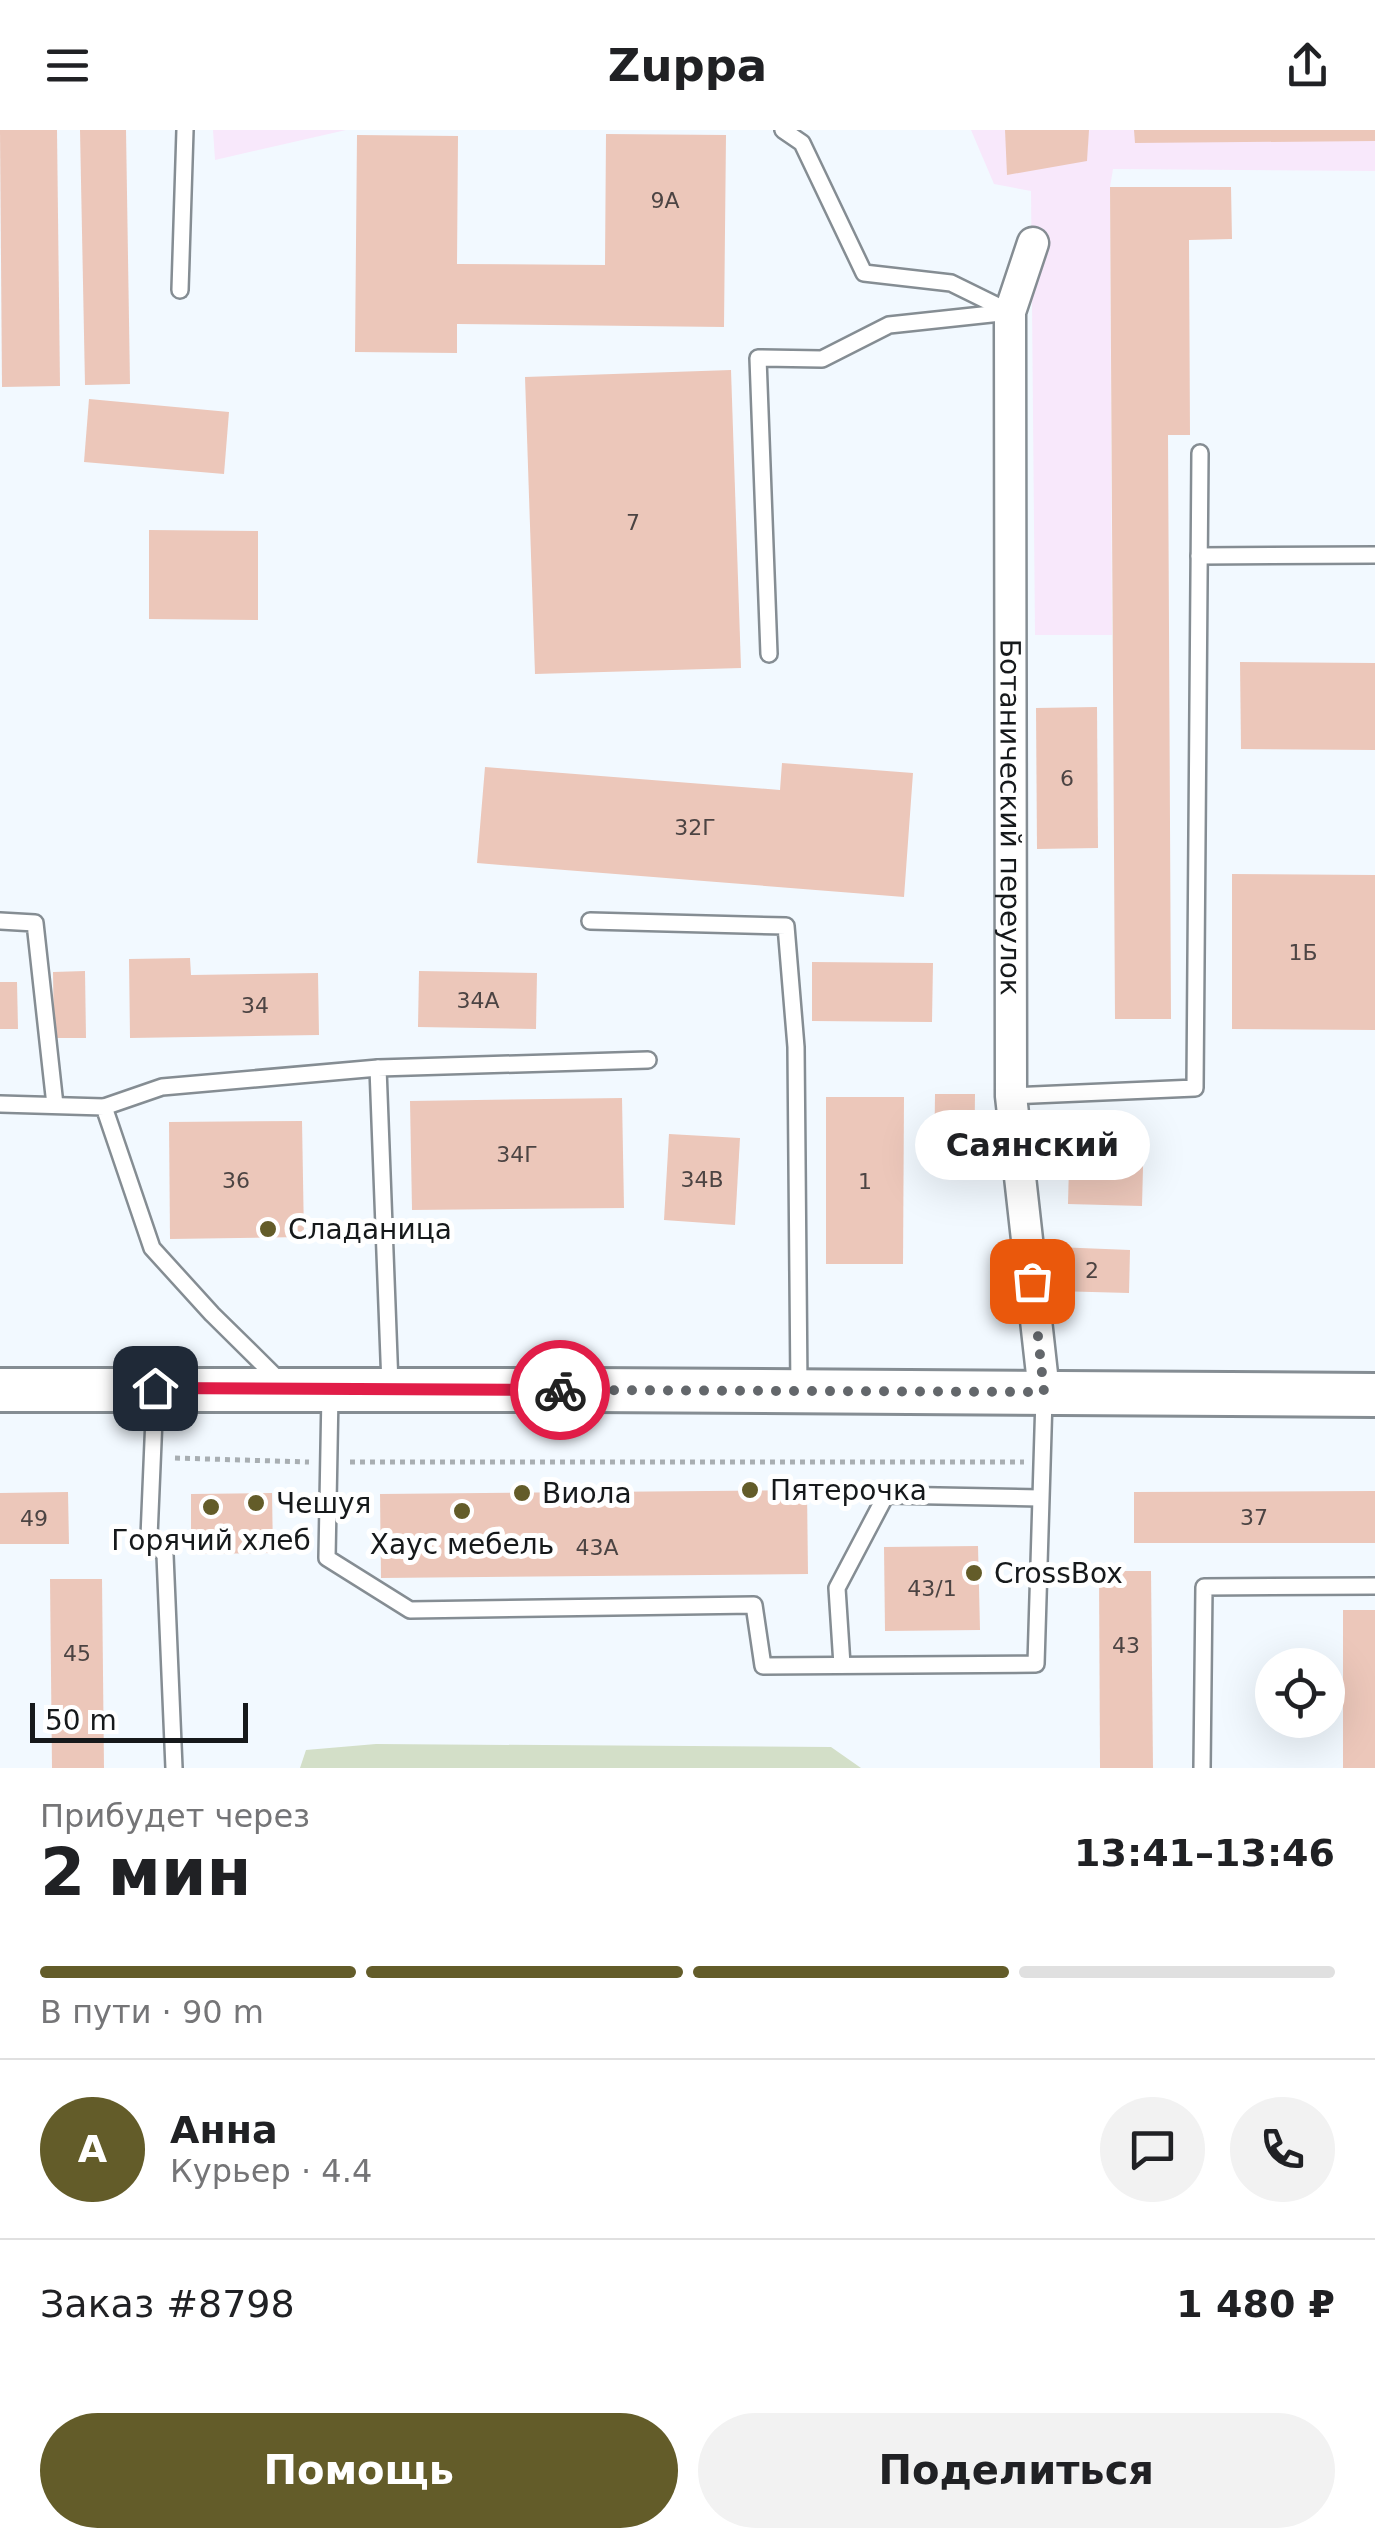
<!DOCTYPE html>
<html lang="ru">
<head>
<meta charset="utf-8">
<style>
	:root { --surface:#fff; --page:#f2f2f2; --text:#202124; --muted:#757577; --line:#e0e0e0; --accent:#635c29 }
	body { margin:0; font-family:"DejaVu Sans",sans-serif; background:var(--page); color:var(--text); height:100vh; display:flex; flex-direction:column; font-size:38px; white-space:nowrap }
	* { box-sizing:border-box; margin:0 }
	p { font-size:32px; color:var(--muted) }
	.icon { flex:none; width:55px; height:55px; fill:none; stroke:currentColor; stroke-width:2; stroke-linecap:round; stroke-linejoin:round }
	.map { position:relative; height:1638px; overflow:hidden }
	.drawer { display:flex; flex-direction:column; background:var(--surface); flex:1 }
	.drawer>* { flex:none }
	.controls { position:absolute; left:1255px; top:1518px; display:grid; gap:20px }
	.controls a { display:grid; place-items:center; width:90px; height:90px; border-radius:50%; background:var(--surface); box-shadow:0 10px 40px #0002; font-size:50px }
	.scale { position:absolute; left:30px; bottom:25px; width:218px; box-sizing:border-box; padding-left:10px; border:5px solid #16191b; border-top:0; font-size:28px; line-height:35px; white-space:nowrap; color:#16191b; -webkit-text-stroke:8px #fff; paint-order:stroke }
	.pin { position:absolute; display:grid; place-items:center; width:85px; height:85px; color:#fff; margin:-42px; border-radius:20px; box-shadow:0 5px 15px #0006 }
	.courier { position:absolute; display:grid; place-items:center; width:100px; height:100px; margin:-50px; border:8px solid #e11d48; border-radius:50%; background:#fff; color:#222; box-shadow:0 2px 12px #0007 }
	.bubble { position:absolute; height:70px; border-radius:35px; background:var(--surface); box-shadow:0 10px 40px #0002; font-size:32px; font-weight:600; line-height:70px; text-align:center }
	.head em { font-style:normal; font-weight:600 }
	.head div { display:flex; flex-direction:column-reverse }
	.head { display:flex; align-items:center; justify-content:space-between; height:170px; padding:0 40px }
	h1 { font-size:65px; font-weight:600; line-height:75px }
	.bar { display:grid; grid-template-columns:repeat(4,1fr); gap:15px 10px; align-content:center; height:120px; padding:0 40px }
	.bar i { height:12px; border-radius:8px; background:var(--line) }
	.bar .current { background:var(--accent) }
	.bar p { grid-column:span 4 }
	.line { display:flex; align-items:center; gap:25px; padding:0 40px; border-top:2px solid var(--line) }
	.line div { flex:1 }
	.round { display:grid; place-items:center; flex:none; width:105px; height:105px; border-radius:52px; background:var(--page) }
	.cta { display:flex; gap:20px; margin-top:auto; padding:20px 40px }
	.cta a { flex:1; height:115px; border-radius:60px; background:var(--accent); color:#fff; font-size:40px; font-weight:600; line-height:115px; text-align:center }
	.cta a+a { background:var(--page); color:var(--text) }
	header { display:flex; justify-content:space-between; align-items:center; height:130px; padding:0 40px; background:var(--surface); font-size:45px; font-weight:600 }
	.map>svg:first-child { display:block }
	.industrial { fill:#f8e8fb }
	.green { fill:#d3dfc8 }
	.building { fill:#ecc7ba }
	.lines { fill:none; stroke-linecap:round; stroke-linejoin:round }
	.lane-casing { stroke:#858d93; stroke-width:20 }
	.street-casing { stroke:#858d93; stroke-width:35 }
	.secondary-casing { stroke:#858d93; stroke-width:48 }
	.path { stroke:#a8aeb2; stroke-width:5; stroke-dasharray:5 5; stroke-linecap:butt }
	.lane { stroke:#fff; stroke-width:15 }
	.street { stroke:#fff; stroke-width:30 }
	.secondary { stroke:#fff; stroke-width:42 }
	.done { stroke:#63676b; stroke-width:10; stroke-dasharray:0 18 }
	.route { stroke:#e11d48; stroke-width:12 }
	.poi-dot { fill:#635c29; stroke:#fff; stroke-width:4 }
	.labels { text-anchor:middle; dominant-baseline:central; stroke-width:10; stroke-linejoin:round; paint-order:stroke }
	.number-label { font-size:22px; fill:#4c4443 }
	.street-label { font-size:28px; fill:#16191b; stroke:#fff }
	.poi-label { font-size:28px; fill:#16191b; stroke:#fff; text-anchor:start }
</style>
</head>
<body>
<header><svg class="icon" aria-label="menu" viewBox="0 0 24 24"><path d="M4 6h16M4 12h16M4 18h16"/></svg>Zuppa<svg class="icon" aria-label="share" viewBox="0 0 24 24"><path d="M12 15V3M7 8l5-5 5 5M5 13v7h14v-7"/></svg></header>
<div class="map">
<svg width="1375" height="1638" viewBox="0 0 1375 1638">
	<rect width="100%" height="100%" fill="#f2f9ff"/>
	<g class="industrial">
		<polygon points="213,0 346,0 215,30"/>
		<polygon points="971,0 1375,0 1375,41 1113,39 1110,57 1112,505 1035,505 1031,61 994,54"/>
	</g>
	<polygon class="green" points="376,1614 831,1617 861,1638 300,1638 306,1620"/>
	<g class="building">
		<polygon points="0,0 57,0 60,256 2,257"/>
		<polygon points="80,0 126,0 130,254 85,255"/>
		<polygon points="1005,0 1089,0 1087,31 1007,45"/>
		<polygon points="1134,0 1375,0 1375,11 1135,13"/>
		<polygon points="606,4 726,5 724,197 457,194 457,223 355,222 357,5 458,6 457,134 605,135"/>
		<polygon points="1110,57 1231,57 1232,109 1189,110 1190,305 1168,305 1171,889 1115,889"/>
		<polygon points="731,240 741,538 535,544 525,247"/>
		<polygon points="89,269 229,282 224,344 84,332"/>
		<polygon points="149,400 258,401 258,490 149,489"/>
		<polygon points="1240,532 1375,533 1375,620 1241,619"/>
		<polygon points="1097,577 1098,718 1037,719 1036,578"/>
		<polygon points="782,633 913,643 904,767 477,733 485,637 780,660"/>
		<polygon points="1232,744 1375,745 1375,900 1232,899"/>
		<polygon points="190,828 191,845 318,843 319,905 130,908 129,829"/>
		<polygon points="812,832 933,833 932,892 812,891"/>
		<polygon points="85,841 86,908 54,908 53,842"/>
		<polygon points="419,841 537,843 536,899 418,897"/>
		<polygon points="0,852 17,852 18,899 0,899"/>
		<polygon points="935,964 975,964 974,1044 934,1043"/>
		<polygon points="826,967 904,967 903,1134 826,1134"/>
		<polygon points="622,968 624,1078 412,1080 410,971"/>
		<polygon points="302,991 304,1107 170,1109 169,992"/>
		<polygon points="1070,997 1144,999 1142,1076 1068,1074"/>
		<polygon points="669,1004 740,1008 735,1095 664,1090"/>
		<polygon points="1056,1117 1130,1120 1129,1163 1055,1161"/>
		<polygon points="807,1360 808,1444 381,1448 380,1364"/>
		<polygon points="1375,1361 1375,1413 1134,1413 1134,1362"/>
		<polygon points="68,1362 69,1414 0,1414 0,1363"/>
		<polygon points="272,1363 273,1423 191,1424 191,1364"/>
		<polygon points="978,1416 980,1500 885,1501 884,1417"/>
		<polygon points="1099,1441 1151,1441 1153,1638 1100,1638"/>
		<polygon points="50,1449 102,1449 104,1638 52,1638"/>
		<rect x="1343" y="1480" width="32" height="158"/>
	</g>
	<g class="lines">
		<defs>
			<g id="lane">
				<polyline points="783,0 802,13 864,143 951,153 1010,182"/>
				<polyline points="180,160 185,0"/>
				<polyline points="1199,426 1375,425"/>
				<polyline points="769,524 758,228 822,229 889,195 1010,182"/>
				<polyline points="0,791 35,793 55,975"/>
				<polyline points="590,791 786,796 796,917 799,1260"/>
				<polyline points="1011,966 1195,958 1200,323"/>
				<polyline points="0,974 104,977 152,1118 212,1184 281,1252"/>
				<polyline points="104,977 162,957 378,938"/>
				<polyline points="390,1255 378,938 648,930"/>
				<polyline points="330,1263 327,1428 410,1480 754,1475 763,1536 1036,1534 1044,1268"/>
				<polyline points="155,1264 149,1407 165,1425 174,1638"/>
				<polyline points="842,1535 837,1458 886,1365 1040,1368"/>
				<polyline points="1202,1638 1204,1457 1375,1456"/>
			</g>
			<g id="street">
				<path id="s1" d="M 1033,113 L 1010,182 L 1011,966 L 1044,1262"/>
			</g>
			<polyline id="secondary" points="0,1260 587,1260 1375,1265"/>
		</defs>
		<use href="#lane" class="lane-casing"/>
		<use href="#street" class="street-casing"/>
		<use href="#secondary" class="secondary-casing"/>
		<g class="path">
			<polyline points="175,1328 309,1332"/>
			<polyline points="350,1332 1024,1332"/>
		</g>
		<use href="#lane" class="lane"/>
		<use href="#street" class="street"/>
		<use href="#secondary" class="secondary"/>
	</g>
	<g class="lines">
		<polyline class="done" points="560,1260 1044,1262 1032,1151"/>
		<polyline class="route" points="155,1258 560,1260"/>
	</g>
	<g class="poi-dot">
		<circle cx="268" cy="1099" r="10"/>
		<circle cx="750" cy="1360" r="10"/>
		<circle cx="522" cy="1363" r="10"/>
		<circle cx="256" cy="1373" r="10"/>
		<circle cx="211" cy="1377" r="10"/>
		<circle cx="462" cy="1381" r="10"/>
		<circle cx="974" cy="1443" r="10"/>
	</g>
	<g class="labels">
		<g class="number-label">
			<text x="665" y="70">9А</text>
			<text x="633" y="392">7</text>
			<text x="1067" y="648">6</text>
			<text x="695" y="697">32Г</text>
			<text x="1303" y="822">1Б</text>
			<text x="478" y="870">34А</text>
			<text x="255" y="875">34</text>
			<text x="517" y="1024">34Г</text>
			<text x="702" y="1049">34В</text>
			<text x="236" y="1050">36</text>
			<text x="865" y="1051">1</text>
			<text x="1092" y="1140">2</text>
			<text x="1254" y="1387">37</text>
			<text x="34" y="1388">49</text>
			<text x="597" y="1417">43А</text>
			<text x="932" y="1458">43/1</text>
			<text x="1126" y="1515">43</text>
			<text x="77" y="1523">45</text>
		</g>
		<g class="street-label">
			<text stroke="none"><textPath href="#s1" startOffset="578">Ботанический переулок</textPath></text>
		</g>
		<g class="poi-label">
			<text x="288" y="1099">Сладаница</text>
			<text x="770" y="1360">Пятерочка</text>
			<text x="542" y="1363">Виола</text>
			<text x="276" y="1373">Чешуя</text>
			<text x="211" y="1410" text-anchor="middle">Горячий хлеб</text>
			<text x="462" y="1414" text-anchor="middle">Хаус мебель</text>
			<text x="994" y="1443">CrossBox</text>
		</g>
	</g>
</svg>
<div class="controls">
<a><svg class="icon" aria-label="locate" viewBox="0 0 24 24"><circle cx="12" cy="12" r="6"/><path d="M12 2v4M12 18v4M2 12h4M18 12h4"/></svg></a>
</div>
<div class="scale">50 m</div>
<div class="pin" style="left:1032px;top:1151px;background:#ea580c"><svg class="icon" aria-label="bag" viewBox="0 0 24 24"><path d="M5 8h14l-1 12H6zM9 8a3 3 0 0 1 6 0"/></svg></div>
<div class="pin" style="left:155px;top:1258px;background:#1f2937"><svg class="icon" aria-label="home" viewBox="0 0 24 24"><path d="M3 11l9-7 9 7M6 9v11h12V9"/></svg></div>
<div class="courier" style="left:560px;top:1260px"><svg class="icon" aria-label="bike" viewBox="0 0 24 24"><circle cx="6" cy="16" r="4"/><circle cx="18" cy="16" r="4"/><path d="M6 16l4-8h5l3 8M10 8l3 8H6M13 5h3"/></svg></div>
<div class="bubble" style="left:915px;top:980px;width:235px">Саянский</div>
</div>
<section class="drawer">
<div class="head"><div><h1>2 мин</h1><p>Прибудет через</p></div><em>13:41–13:46</em></div>
<div class="bar"><i class="current"></i><i class="current"></i><i class="current"></i><i></i><p>В пути · 90 m</p></div>
<div class="line" style="height:180px"><b class="round" style="background:var(--accent);color:#fff">А</b><div><b>Анна</b><p>Курьер · 4.4</p></div><a class="round"><svg class="icon" aria-label="chat" viewBox="0 0 24 24"><path d="M4 5h16v11H9l-5 4z"/></svg></a><a class="round"><svg class="icon" aria-label="phone" viewBox="0 0 24 24"><path d="M5 4h4l2 5-3 2q2 4 5 5l2-3 5 2v4C11 20 4 13 5 4z"/></svg></a></div>
<div class="line" style="height:130px"><div>Заказ #8798</div><b>1 480 ₽</b></div>
<div class="cta"><a>Помощь</a><a>Поделиться</a></div>
</section>
</body>
</html>
